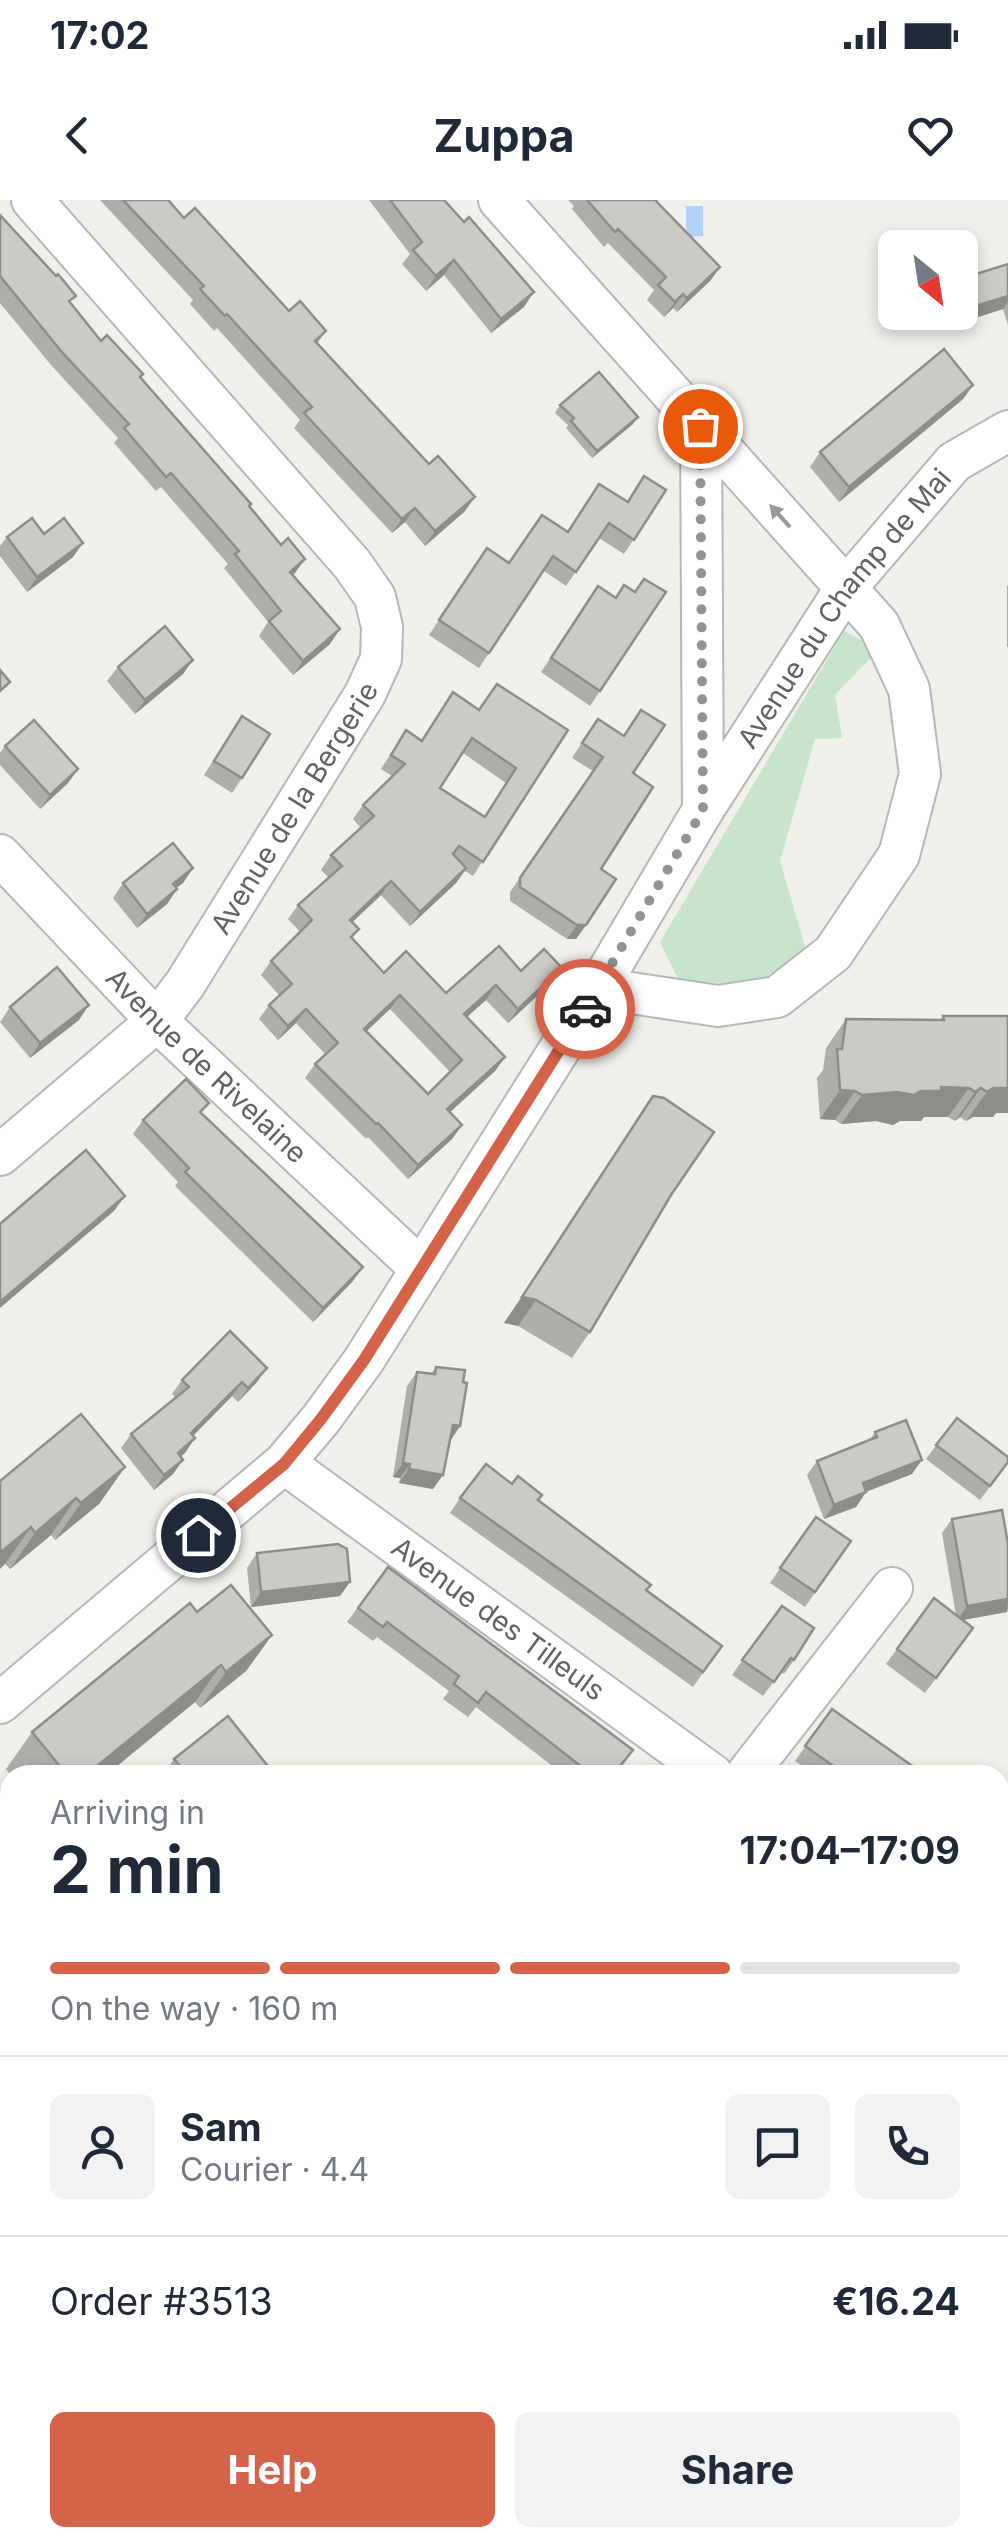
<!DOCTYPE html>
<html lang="en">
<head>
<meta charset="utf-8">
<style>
	:root { --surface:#fff; --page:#f2f2f3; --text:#1f2937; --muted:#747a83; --line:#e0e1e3; --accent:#d56349 }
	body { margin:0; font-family:Inter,sans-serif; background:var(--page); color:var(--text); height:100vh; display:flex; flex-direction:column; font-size:38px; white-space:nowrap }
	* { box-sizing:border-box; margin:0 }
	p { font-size:32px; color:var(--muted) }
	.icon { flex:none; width:55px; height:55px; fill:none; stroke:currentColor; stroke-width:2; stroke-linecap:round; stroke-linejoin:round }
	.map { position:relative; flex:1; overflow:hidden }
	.drawer { position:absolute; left:0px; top:1565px; width:1010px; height:782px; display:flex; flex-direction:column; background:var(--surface); border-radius:30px 30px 0 0; box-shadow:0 5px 15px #0003 }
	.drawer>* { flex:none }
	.needle { width:65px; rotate:150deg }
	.tools { position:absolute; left:878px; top:30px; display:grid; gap:20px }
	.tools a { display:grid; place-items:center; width:100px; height:100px; border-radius:15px; background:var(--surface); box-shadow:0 5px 15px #0003; font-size:50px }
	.pin { position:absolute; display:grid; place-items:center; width:85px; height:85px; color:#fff; margin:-42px; border:5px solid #fff; border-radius:50%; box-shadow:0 2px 10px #0007 }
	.courier { position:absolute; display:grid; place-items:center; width:100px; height:100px; margin:-50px; border:8px solid #d56349; border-radius:50%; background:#fff; color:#222; box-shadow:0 2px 12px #0007 }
	.summary em { font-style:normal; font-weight:700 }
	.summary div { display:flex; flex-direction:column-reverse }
	.summary { display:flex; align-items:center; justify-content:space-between; height:170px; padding:0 50px }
	h1 { font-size:65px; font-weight:700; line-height:75px }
	.bar { display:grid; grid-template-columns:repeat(4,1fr); gap:15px 10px; align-content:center; height:120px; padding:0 50px }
	.bar i { height:12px; border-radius:8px; background:var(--line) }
	.bar .current { background:var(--accent) }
	.bar p { grid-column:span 4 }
	.line { display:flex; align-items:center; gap:25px; padding:0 50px; border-top:2px solid var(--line) }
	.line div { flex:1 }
	.round { display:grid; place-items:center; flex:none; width:105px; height:105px; border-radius:15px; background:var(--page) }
	.cta { display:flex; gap:20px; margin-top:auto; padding:20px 50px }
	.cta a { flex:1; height:115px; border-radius:15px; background:var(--accent); color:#fff; font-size:40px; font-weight:700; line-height:115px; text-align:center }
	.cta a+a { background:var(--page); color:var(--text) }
	.status { display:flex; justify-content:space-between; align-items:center; height:70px; padding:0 50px; background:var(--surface); direction:ltr }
	.status svg { height:28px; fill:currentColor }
	header { display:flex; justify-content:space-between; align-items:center; height:130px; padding:0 50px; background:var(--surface); font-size:45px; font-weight:700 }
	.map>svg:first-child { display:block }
	.green { fill:#c9e4cc }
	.water { fill:#b3d1f5 }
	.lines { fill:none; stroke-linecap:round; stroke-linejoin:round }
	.minor-casing { stroke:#b5b7bb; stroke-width:44 }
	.minor { stroke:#fff; stroke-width:40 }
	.wall { fill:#afaea9; fill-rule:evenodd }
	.shaded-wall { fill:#8e8d8a }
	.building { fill:#cbcac5; stroke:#8e8d8a; stroke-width:2.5; fill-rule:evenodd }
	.oneway { fill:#98999c }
	.done { stroke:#929394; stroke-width:10; stroke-dasharray:0 18 }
	.route { stroke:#d56349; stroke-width:12 }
	.labels { text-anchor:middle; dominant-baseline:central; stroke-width:9; stroke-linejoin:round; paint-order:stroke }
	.street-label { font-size:28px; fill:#606267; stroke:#fff }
</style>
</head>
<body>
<div class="status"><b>17:02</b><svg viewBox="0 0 49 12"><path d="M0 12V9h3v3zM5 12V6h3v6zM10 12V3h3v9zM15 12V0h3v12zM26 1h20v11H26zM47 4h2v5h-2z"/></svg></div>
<header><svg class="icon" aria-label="back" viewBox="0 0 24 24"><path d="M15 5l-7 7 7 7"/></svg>Zuppa<svg class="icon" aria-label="heart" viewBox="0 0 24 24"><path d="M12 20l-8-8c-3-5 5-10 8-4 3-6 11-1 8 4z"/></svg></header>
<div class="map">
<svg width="1008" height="2347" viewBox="0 0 1008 2347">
	<rect width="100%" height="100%" fill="#f0efe9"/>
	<polygon class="green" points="844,431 879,449 835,495 842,538 815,539 780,661 807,753 752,784 679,781 660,742"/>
	<polygon class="water" points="686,6 703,6 703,36 686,37"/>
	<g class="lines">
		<defs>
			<g id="minor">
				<polyline points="499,0 879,425 909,489 920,574 899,655 833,753 777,797 718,806 598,788"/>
				<polyline points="701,226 703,610"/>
				<path id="s1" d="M 0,655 L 157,821 L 421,1069"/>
				<path id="s2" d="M 0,955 L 157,821 L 185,784 L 365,494 L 381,459 L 382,427 L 375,397 L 352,364 L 32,0"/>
				<path id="s3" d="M 284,1263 L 713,1575"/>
				<path id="s4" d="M 0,1503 L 284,1263 L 321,1219 L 364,1160 L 598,788 L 703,610 L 845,389 L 954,262 L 1008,231"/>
				<polyline points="746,1575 892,1388"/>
				<polyline points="1000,1783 1008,1789"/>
				<polyline points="0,1964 10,1973"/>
				<polyline points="1000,2114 1008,2103"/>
				<polyline points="394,2338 404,2347"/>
				<polyline points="833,2347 840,2338"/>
			</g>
		</defs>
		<use href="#minor" class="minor-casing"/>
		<use href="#minor" class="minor"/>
	</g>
	<g class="wall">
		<polygon points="100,0 168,0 184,18 289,111 326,131 317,144 465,311 425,346 405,322 392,333 294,228 300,220 217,128 214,131 190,104 193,100"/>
		<polygon points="369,0 444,0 524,107 491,133 444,75 426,91 402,64 410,54"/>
		<polygon points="568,0 658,0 657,2 720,67 710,81 677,112 673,108 664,117 647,100 654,90 608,43 604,47 572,9 574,6"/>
		<polygon points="0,15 101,141 141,178 281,345 305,359 293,375 330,444 293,475 259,436 268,422 224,368 228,364 161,287 156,291 114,243 118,238 51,165 0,103"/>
		<polygon points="1008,64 1008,125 1003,109 959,123 956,112 960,112 960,79"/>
		<polygon points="973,185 963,199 839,302 810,267 820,252"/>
		<polygon points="560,205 633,224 592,258 566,228 568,225 555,213"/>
		<polygon points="644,276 666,290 624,354 599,338 566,386 544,371 479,468 429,435 487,348 509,363 627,302"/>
		<polygon points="44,334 73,357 27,392 0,356 0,346 7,337"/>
		<polygon points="644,379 666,392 590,506 541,472 598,386 615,398 634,392"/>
		<polygon points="1008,385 1008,447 1007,447 1007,386"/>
		<polygon points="118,467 183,474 135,514 107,481"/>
		<path d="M 479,510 L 568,530 L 473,676 L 465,671 L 456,683 L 410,726 L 381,695 L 352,722 L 352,739 L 384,773 L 446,793 L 521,771 L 552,782 L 508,823 L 486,800 L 467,817 L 505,857 L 495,871 L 450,912 L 462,925 L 452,939 L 408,979 L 368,937 L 366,939 L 305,878 L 315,864 L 325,854 L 296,823 L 278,840 L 259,819 L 269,805 L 279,795 L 261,775 L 271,761 L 300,732 L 288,719 L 298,705 L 329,678 L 321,670 L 331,655 L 361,628 L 353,619 L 363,605 L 392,576 L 381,569 L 406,530 L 421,540 ZM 463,553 L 506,583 L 484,617 L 440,588 ZM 390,809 L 450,872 L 428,894 L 366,831 Z"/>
		<polygon points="242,516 242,578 232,593 204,575"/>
		<polygon points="588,533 633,573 601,669 586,725 576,739 567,739 510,701 510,692 593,571 572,558"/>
		<polygon points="5,546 78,569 68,583 40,609 0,565 0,553"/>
		<polygon points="193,668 183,683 176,688 177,689 167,704 137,728 113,698 123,683"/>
		<polygon points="10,807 79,820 30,858 0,822"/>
		<polygon points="943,816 1008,816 1008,913 996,913 993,917 973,917 966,921 960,917 955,921 948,917 924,917 921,921 900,921 893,925 876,921 841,924 835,920 820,919 817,878 823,870 826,848 846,819 940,820"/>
		<polygon points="653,896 671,995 590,1132 572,1158 518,1126 504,1123"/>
		<polygon points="202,913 363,1067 352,1082 313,1122 175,986 178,982 133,934 143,920"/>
		<polygon points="436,1167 463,1182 460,1226 450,1241 433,1289 399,1283 400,1278 393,1277 407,1186 417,1172 431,1174"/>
		<polygon points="182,1180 257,1182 238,1202 232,1196 193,1236 195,1238 181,1257 173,1274 154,1290 121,1248 131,1234 176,1198 172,1194"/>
		<polygon points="957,1218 1008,1262 980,1300 926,1259"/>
		<polygon points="875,1232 912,1274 866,1292 856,1307 824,1319 807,1275 817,1261 870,1240"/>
		<polygon points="125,1267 99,1304 55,1340 51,1335 10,1369 5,1364 0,1281"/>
		<polygon points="512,1284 646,1390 722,1446 693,1487 450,1313 460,1298"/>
		<polygon points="816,1317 851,1341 805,1407 770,1383"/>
		<polygon points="952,1319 1008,1344 1008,1410 1007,1412 963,1420 973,1428 925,1493 886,1464 934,1398 956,1415 942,1333"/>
		<polygon points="257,1353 340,1396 251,1407 247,1368"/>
		<polygon points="388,1367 633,1550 615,1575 564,1575 476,1507 468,1517 443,1499 449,1491 377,1437 373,1441 347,1422"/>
		<polygon points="782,1406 794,1460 784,1474 781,1472 763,1496 732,1475"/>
		<polygon points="197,1412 272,1435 246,1471 200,1508 195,1502 106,1575 11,1575 6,1569 32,1532"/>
		<polygon points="832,1509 925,1575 815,1575 795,1561"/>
		<polygon points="174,1559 275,1575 163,1575"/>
		<polygon points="1000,1622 1008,1628 1008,1710 1000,1704"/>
		<polygon points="0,1778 10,1787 10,1893 0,1884"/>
		<polygon points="1008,1833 1008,1910 1000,1904 1000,1844"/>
		<polygon points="1008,1910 1008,2011 1000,2023 1000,1921"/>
		<polygon points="250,2338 289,2338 280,2347 259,2347"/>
		<polygon points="482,2338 567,2338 578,2347 492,2347"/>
	</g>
	<g class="shaded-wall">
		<polygon points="454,60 444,75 426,91 436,76"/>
		<polygon points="720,67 710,81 677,112 687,98"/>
		<polygon points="534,92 524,107 491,133 501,119"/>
		<polygon points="683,94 673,108 664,117 675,102"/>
		<polygon points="1008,96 1008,102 1003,109 959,123 969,108"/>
		<polygon points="973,185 963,199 839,302 849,287"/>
		<polygon points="638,217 633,224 592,258 597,251"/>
		<polygon points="475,297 465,311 425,346 435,331"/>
		<polygon points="415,308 405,322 392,333 402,319"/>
		<polygon points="83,343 73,357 27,392 37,377"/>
		<polygon points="305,359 295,373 280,386 290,372"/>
		<polygon points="340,429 330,444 293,475 303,461"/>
		<polygon points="193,460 183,474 135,514 145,500"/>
		<polygon points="78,569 68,583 40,609 50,595"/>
		<polygon points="193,668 183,683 163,698 173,684"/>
		<polygon points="466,668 456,683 410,726 420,712"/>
		<polygon points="391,681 381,695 340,734 350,720"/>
		<polygon points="177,689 167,704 137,728 147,714"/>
		<polygon points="577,725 586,725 576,739 567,739"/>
		<polygon points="562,768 552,782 508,823 518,809"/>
		<polygon points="496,785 486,800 454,828 464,814"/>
		<polygon points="400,795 390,809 354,843 364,829"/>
		<polygon points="89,805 79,820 30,858 40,843"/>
		<polygon points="306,809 296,823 278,840 288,826"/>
		<polygon points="505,857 495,871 437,924 447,909"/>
		<polygon points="941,887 969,888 948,917 924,917 921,921 900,921 893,925 876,921 841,924 862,895 897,892 921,891"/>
		<polygon points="981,888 960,917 955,921 975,892"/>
		<polygon points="993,888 1008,888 1008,913 996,913 993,917 973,917 966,921 987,892"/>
		<polygon points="840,890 855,891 835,920 820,919"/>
		<polygon points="462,925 452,939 408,979 418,965"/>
		<polygon points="125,996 114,1011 0,1108 0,1102"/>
		<polygon points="363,1067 352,1082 313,1122 323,1108"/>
		<polygon points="522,1097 536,1100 518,1126 504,1123"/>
		<polygon points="267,1168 257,1182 238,1202 248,1188"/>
		<polygon points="242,1182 232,1196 181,1248 191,1233"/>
		<polygon points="453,1225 460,1226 450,1241"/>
		<polygon points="195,1238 185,1253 168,1267 178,1253"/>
		<polygon points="183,1260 173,1274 154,1290 164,1275"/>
		<polygon points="922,1260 912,1274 852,1297 863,1283"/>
		<polygon points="403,1263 410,1264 400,1278 393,1277"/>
		<polygon points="125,1267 99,1304 55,1340 81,1303"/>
		<polygon points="409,1269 443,1275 433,1289 399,1283"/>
		<polygon points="866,1292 856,1307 824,1319 834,1305"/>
		<polygon points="76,1298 51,1335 10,1369 35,1333"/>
		<polygon points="31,1327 5,1364 0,1369 0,1353"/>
		<polygon points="350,1382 340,1396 251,1407 261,1392"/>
		<polygon points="1008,1399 1007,1412 957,1421 967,1406"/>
		<polygon points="272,1435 246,1471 200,1508 226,1472"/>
		<polygon points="221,1465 195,1502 106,1575 86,1575"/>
		<polygon points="10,2094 10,2099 0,2114 0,2105"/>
	</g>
	<g class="building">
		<polygon points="123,0 168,0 184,18 195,8 289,111 300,101 326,131 315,141 429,264 438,256 475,297 435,331 415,308 402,319 304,213 312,207 227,114 225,116 200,89 204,86"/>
		<polygon points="390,0 444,0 464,22 469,17 534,92 501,119 454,60 436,76 413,50 422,42"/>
		<polygon points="587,0 655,0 720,67 687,98 683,94 675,102 658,85 666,77 618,29 615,32"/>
		<polygon points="0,15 56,76 58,74 76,96 69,101 101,141 107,135 143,174 140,177 251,304 249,306 281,345 288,338 305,359 290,372 340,429 303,461 269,421 281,411 235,354 239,351 171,273 166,277 124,228 129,224 61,151 0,76"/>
		<polygon points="1008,64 1008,96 969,108 960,79"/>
		<polygon points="944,149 973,185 849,287 820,252"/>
		<polygon points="599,172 638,217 597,251 571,221 574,218 560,205"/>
		<polygon points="644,276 666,290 634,340 609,323 576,372 553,356 489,453 439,420 487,348 509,363 542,315 568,332 599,284 628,302"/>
		<polygon points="32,318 44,334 64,318 83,343 37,377 7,337"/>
		<polygon points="644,379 666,392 600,491 551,458 598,386 616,398 624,385 635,392"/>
		<polygon points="165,426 193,460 145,500 118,467"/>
		<polygon points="0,470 10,482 0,491"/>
		<path d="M 497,484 L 568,530 L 483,662 L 459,646 L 453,654 L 466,668 L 420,712 L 391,681 L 350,720 L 359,729 L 351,737 L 384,773 L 406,751 L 446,793 L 499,746 L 521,771 L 544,749 L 562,768 L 518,809 L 496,785 L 464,814 L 505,857 L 447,909 L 462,925 L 418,965 L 378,923 L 376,924 L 315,864 L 338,843 L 306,809 L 288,826 L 269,805 L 292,784 L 271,761 L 312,720 L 298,705 L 342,666 L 331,655 L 374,616 L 363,605 L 405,564 L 391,555 L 406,530 L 422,541 L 453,492 L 479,510 ZM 472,538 L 516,568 L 485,617 L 440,588 ZM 400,795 L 462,860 L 428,894 L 364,829 Z"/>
		<polygon points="641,510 665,525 633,573 653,587 601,669 616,679 586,725 577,725 520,687 520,678 603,557 582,543 598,519 624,536"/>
		<polygon points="242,516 270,534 242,578 214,561"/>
		<polygon points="34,520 78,569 50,595 5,546"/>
		<polygon points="173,643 193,668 173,684 177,689 147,714 123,683"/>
		<polygon points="57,767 89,805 40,843 10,807"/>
		<polygon points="943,816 1008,816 1008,888 993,888 987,892 981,888 975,892 969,888 941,887 941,891 921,891 914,895 897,892 862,895 855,891 840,890 837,849 842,849 846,819 944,820"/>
		<polygon points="186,879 209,903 200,912 363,1067 323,1108 185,972 189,968 143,920"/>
		<polygon points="653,896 664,898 714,932 671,995 590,1132 536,1100 522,1097"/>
		<polygon points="86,950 125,996 0,1102 0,1024"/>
		<polygon points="230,1131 267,1168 248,1188 242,1182 191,1233 195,1238 178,1253 183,1260 164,1275 131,1234 189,1187 182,1180"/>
		<polygon points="436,1167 465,1170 463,1182 467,1183 460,1226 453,1225 443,1275 409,1269 410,1264 403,1263 417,1172 435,1174"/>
		<polygon points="81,1214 125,1267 81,1303 76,1298 35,1333 31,1327 0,1353 0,1281"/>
		<polygon points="957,1218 1008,1257 1008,1262 990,1286 936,1245"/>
		<polygon points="906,1220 922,1260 863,1283 866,1292 834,1305 817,1261 877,1237 875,1232"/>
		<polygon points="486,1264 512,1284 518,1276 542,1295 538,1300 651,1385 646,1390 722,1446 703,1472 460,1298"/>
		<polygon points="1002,1310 1008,1344 1008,1399 967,1406 952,1319"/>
		<polygon points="816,1317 851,1341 815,1392 780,1368"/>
		<polygon points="338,1344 347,1349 350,1382 261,1392 257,1353"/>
		<polygon points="388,1367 633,1550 613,1575 592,1575 486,1492 478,1503 454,1484 459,1476 387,1422 383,1427 358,1408"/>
		<polygon points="231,1385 272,1435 226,1472 221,1465 86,1575 67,1575 32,1532 190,1403 197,1412"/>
		<polygon points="934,1398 973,1428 936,1478 897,1449"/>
		<polygon points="782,1406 814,1428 794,1460 791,1458 774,1482 742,1460"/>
		<polygon points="832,1509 925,1575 846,1575 805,1546"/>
		<polygon points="228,1516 275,1575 188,1575 174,1559"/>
		<polygon points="1000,1622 1008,1628 1008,1688 1000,1683"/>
		<polygon points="0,1636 9,1646 0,1653"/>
		<polygon points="0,1778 10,1787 10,1856 0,1847"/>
		<polygon points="1008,1833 1008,1888 1000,1882 1000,1844"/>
		<polygon points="1008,1910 1008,1933 1000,1927 1000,1921"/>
		<polygon points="1008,1938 1008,2011 1000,2022 1000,1951"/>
		<polygon points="0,2061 10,2070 10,2094 0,2105"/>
		<polygon points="274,2338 285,2338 280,2343"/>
		<polygon points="508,2338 567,2338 578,2347 517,2347"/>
		<polygon points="744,2339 759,2340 765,2347 735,2347 737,2343"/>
	</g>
	<defs><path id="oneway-solid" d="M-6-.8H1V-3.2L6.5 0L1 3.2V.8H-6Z" transform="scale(2.5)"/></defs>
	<use class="oneway" href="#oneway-solid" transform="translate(780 316) rotate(-132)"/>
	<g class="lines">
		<polyline class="done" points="585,809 703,610 700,226"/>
		<polyline class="route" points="198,1335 284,1264 321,1219 364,1160 585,809"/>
	</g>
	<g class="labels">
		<g class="street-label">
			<text stroke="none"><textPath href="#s4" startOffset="1395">Avenue du Champ de Mai</textPath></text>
			<text stroke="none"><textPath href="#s2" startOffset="460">Avenue de la Bergerie</textPath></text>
			<text stroke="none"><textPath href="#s1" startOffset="295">Avenue de Rivelaine</textPath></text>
			<text stroke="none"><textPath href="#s3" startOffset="265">Avenue des Tilleuls</textPath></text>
		</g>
	</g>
</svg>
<div class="tools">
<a><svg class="needle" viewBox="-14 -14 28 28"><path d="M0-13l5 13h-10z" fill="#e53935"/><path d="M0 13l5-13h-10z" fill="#747a83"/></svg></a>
</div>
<div class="pin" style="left:700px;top:226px;background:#ea580c"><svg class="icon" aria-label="bag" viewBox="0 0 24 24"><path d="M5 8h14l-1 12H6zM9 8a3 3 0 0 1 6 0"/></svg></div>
<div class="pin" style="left:198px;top:1335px;background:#1f2937"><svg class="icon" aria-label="home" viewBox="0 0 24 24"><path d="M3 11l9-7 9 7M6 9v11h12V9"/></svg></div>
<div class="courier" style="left:585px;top:809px"><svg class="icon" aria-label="car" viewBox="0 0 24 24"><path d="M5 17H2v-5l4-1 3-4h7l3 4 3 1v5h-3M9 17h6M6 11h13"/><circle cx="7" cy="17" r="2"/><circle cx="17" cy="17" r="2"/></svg></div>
<section class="drawer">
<div class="summary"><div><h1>2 min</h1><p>Arriving in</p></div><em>17:04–17:09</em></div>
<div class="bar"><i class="current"></i><i class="current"></i><i class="current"></i><i></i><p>On the way · 160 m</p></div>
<div class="line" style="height:180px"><a class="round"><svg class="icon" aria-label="person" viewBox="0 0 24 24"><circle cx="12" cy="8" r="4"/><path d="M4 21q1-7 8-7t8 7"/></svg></a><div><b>Sam</b><p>Courier · 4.4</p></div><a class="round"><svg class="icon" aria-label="chat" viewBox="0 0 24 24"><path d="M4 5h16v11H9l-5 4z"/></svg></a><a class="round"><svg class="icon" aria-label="phone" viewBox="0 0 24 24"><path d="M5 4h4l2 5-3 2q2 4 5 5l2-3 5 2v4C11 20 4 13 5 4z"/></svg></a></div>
<div class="line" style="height:130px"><div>Order #3513</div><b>€16.24</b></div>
<div class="cta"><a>Help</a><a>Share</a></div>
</section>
</div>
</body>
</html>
